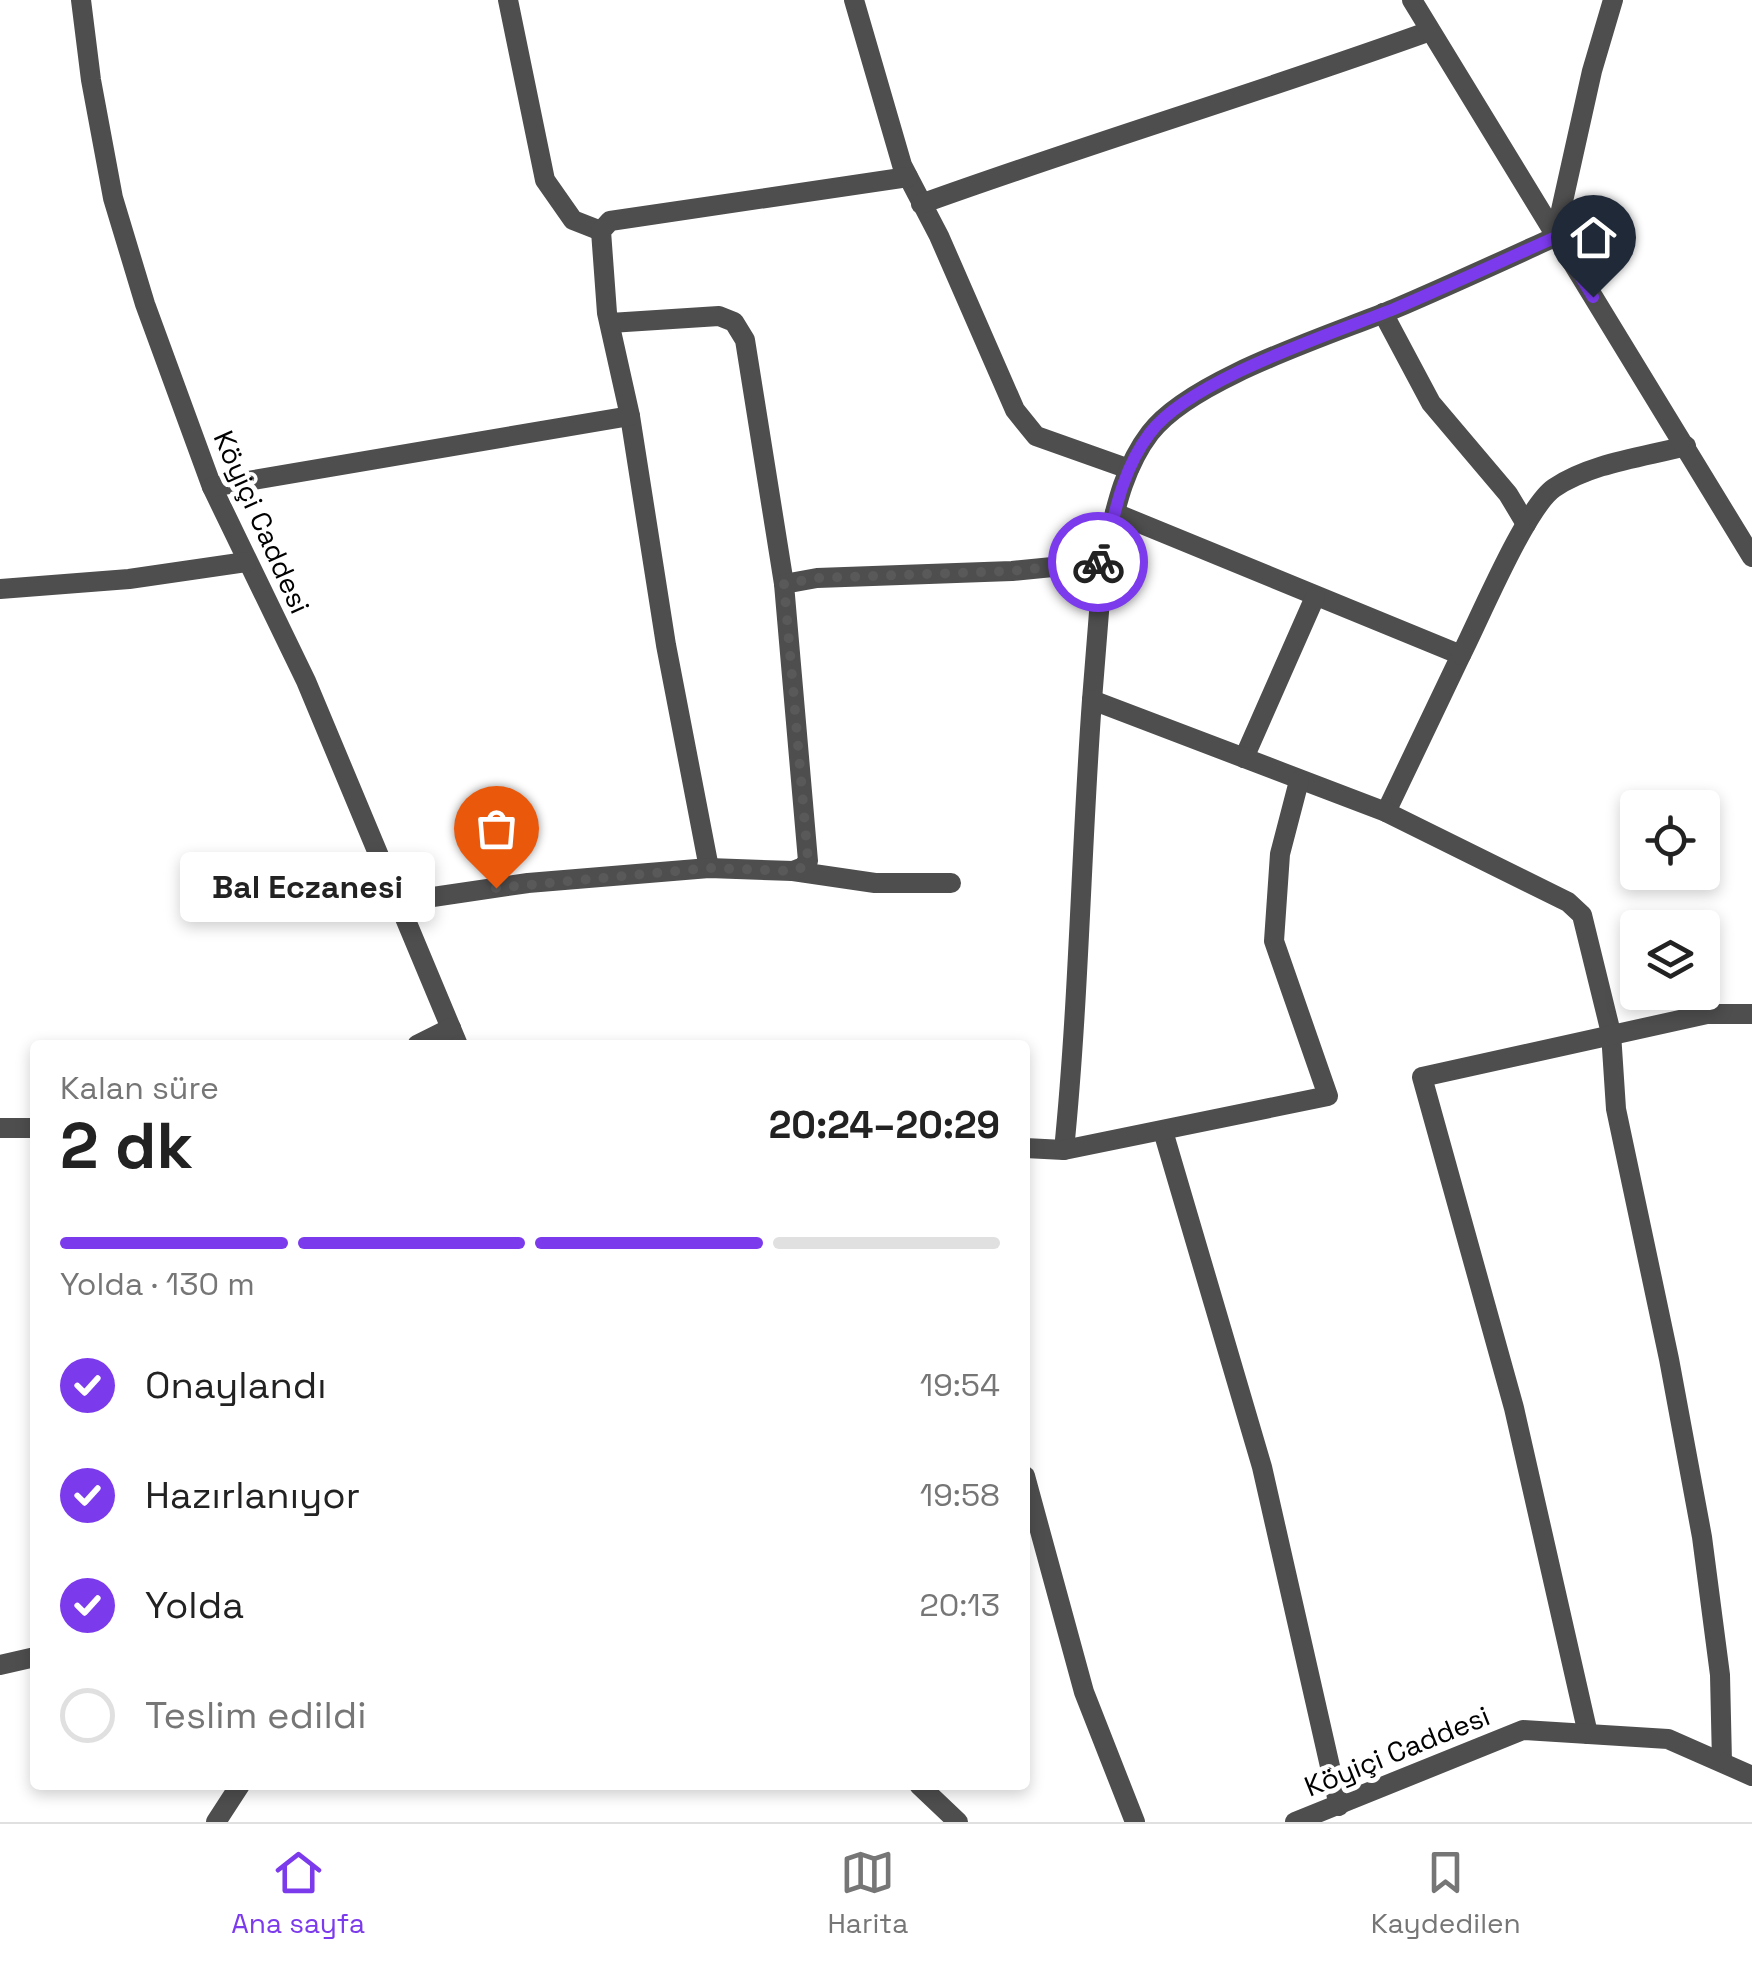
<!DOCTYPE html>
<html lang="tr">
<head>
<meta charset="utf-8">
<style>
	:root { --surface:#fff; --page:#f2f2f2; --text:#222; --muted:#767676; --line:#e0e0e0; --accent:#7c3aed }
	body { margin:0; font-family:"Space Grotesk",sans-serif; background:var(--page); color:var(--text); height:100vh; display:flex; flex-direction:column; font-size:38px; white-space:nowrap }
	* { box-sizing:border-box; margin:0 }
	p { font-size:32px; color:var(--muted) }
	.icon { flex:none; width:55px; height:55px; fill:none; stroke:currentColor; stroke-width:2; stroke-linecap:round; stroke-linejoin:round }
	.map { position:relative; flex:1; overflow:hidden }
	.side { position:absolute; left:30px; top:1040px; width:1000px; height:750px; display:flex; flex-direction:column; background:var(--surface); border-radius:10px; box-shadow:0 5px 15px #0003 }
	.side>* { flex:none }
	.buttons { position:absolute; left:1620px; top:790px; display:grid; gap:20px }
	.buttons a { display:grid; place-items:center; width:100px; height:100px; border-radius:10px; background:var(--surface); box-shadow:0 5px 15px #0003; font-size:50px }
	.pin { position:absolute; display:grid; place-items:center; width:85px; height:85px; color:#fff; margin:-102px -42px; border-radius:50% 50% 50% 0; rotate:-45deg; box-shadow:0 0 10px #0007 }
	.pin .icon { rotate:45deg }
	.courier { position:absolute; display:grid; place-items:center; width:100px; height:100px; margin:-50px; border:8px solid #7c3aed; border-radius:50%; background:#fff; color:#222; box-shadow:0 2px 12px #0007 }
	.bubble { position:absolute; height:70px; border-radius:10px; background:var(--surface); box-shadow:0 5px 15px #0003; font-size:32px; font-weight:800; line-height:70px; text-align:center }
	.headline em { font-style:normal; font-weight:800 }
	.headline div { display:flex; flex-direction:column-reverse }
	.headline { display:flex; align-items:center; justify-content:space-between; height:170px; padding:0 30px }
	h1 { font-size:65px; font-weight:800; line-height:75px }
	.bar { display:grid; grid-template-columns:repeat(4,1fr); gap:15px 10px; align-content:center; height:120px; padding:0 30px }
	.bar i { height:12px; border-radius:8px; background:var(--line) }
	.bar .on { background:var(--accent) }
	.bar p { grid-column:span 4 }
	ol { padding:0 30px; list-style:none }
	li { display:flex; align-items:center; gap:30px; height:110px }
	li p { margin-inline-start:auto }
	li .icon { padding:10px; border-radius:50%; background:var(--accent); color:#fff; stroke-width:4 }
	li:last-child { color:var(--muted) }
	li i { width:55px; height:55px; border:5px solid var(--line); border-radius:50% }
	.tabs { display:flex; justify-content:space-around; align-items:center; height:140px; border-top:2px solid var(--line); background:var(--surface); font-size:28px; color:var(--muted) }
	.tabs a { display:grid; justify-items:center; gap:5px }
	.tabs .on { color:var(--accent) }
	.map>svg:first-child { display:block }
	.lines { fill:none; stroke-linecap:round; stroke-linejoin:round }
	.minor { stroke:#4e4e4e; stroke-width:20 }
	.tertiary { stroke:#4e4e4e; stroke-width:20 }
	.done { stroke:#595959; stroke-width:10; stroke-dasharray:0 18 }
	.route { stroke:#7c3aed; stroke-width:12 }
	.labels { text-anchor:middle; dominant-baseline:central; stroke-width:10; stroke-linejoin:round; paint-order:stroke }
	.street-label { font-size:28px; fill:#000; stroke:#fff }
</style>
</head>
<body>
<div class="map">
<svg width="1752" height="1822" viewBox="0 0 1752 1822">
	<rect width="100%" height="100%" fill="#fff"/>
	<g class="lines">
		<g class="minor">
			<polyline points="81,0 91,80 113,198 145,304 212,487 306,681 458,1045"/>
			<polyline points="508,0 545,180 573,220 601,231"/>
			<polyline points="854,0 902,165 939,236 1015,410 1036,436 1129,469"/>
			<path d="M 921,204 C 1090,143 1261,92 1430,31"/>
			<polyline points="1383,313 1431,403 1508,494 1526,524"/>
			<polyline points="610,323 719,316 734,322 745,340 784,584"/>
			<polyline points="630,416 666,645 709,868"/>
			<polyline points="212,487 630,416 607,313 601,231 610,221 908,177"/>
			<polyline points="1115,513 1461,655 1386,812"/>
			<path d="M 1103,562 C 1114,517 1121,471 1150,433 C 1191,379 1328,336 1394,309 C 1448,286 1502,261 1555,237 L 1592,71 L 1613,0"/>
			<polyline points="0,589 129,579 246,562"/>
			<path d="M 1461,655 C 1479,620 1526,507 1554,488 C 1591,463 1644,457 1686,446"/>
			<polyline points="1244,758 1315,597"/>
			<polyline points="793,871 875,883 951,883"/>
			<polyline points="399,902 528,883 709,868 793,871 803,867 808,861 784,584 817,578 1012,571 1103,562 1092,700"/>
			<polyline points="417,1045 451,1028"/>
			<polyline points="0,1128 35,1128"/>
			<polyline points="1163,1131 1262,1467 1339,1806"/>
			<path d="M 1025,1148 L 1064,1150 C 1079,1001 1081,850 1092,700 L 1386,812 L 1568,902 L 1582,915 L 1611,1033 L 1616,1109 L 1669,1359 L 1702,1537 L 1720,1675 L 1722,1762"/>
			<polyline points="1064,1150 1328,1096 1274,941 1280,854 1299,781"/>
			<polyline points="1025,1476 1084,1692 1135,1822"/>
			<polyline points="0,1665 35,1657"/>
			<polyline points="1588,1734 1514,1408 1422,1077 1707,1014 1752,1014"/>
			<polyline points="919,1785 958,1822"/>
			<polyline points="216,1822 240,1785"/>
			<polyline points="1295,1822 1523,1730 1668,1739 1752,1776"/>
		</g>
		<polyline class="tertiary" points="1412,0 1752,557"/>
	</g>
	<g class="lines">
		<polyline class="done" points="496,888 709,868 792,871 803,867 808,860 784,584 817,578 1012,571 1098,562"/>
		<path class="route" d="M 1098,562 L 1103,562 C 1114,517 1121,471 1150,433 C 1191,379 1329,335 1394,309 C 1448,286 1502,261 1556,237 L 1593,297"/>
	</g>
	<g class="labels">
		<g class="street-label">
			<text transform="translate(262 522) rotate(66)">Köyiçi Caddesi</text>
			<text transform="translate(1397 1751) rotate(-22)">Köyiçi Caddesi</text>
		</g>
	</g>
</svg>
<div class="buttons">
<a><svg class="icon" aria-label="locate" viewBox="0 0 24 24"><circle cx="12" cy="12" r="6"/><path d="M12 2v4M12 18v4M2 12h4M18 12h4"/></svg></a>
<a><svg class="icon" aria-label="layers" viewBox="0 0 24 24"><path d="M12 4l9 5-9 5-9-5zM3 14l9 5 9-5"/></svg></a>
</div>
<div class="pin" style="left:496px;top:888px;background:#ea580c"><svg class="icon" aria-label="bag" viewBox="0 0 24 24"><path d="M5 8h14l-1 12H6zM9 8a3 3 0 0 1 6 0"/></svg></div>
<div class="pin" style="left:1593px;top:297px;background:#1f2937"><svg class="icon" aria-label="home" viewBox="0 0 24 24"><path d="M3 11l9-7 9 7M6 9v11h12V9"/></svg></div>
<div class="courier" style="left:1098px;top:562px"><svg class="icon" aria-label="bike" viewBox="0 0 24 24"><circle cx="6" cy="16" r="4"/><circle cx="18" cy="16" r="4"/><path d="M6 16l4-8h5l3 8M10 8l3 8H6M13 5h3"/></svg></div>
<div class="bubble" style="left:180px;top:852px;width:255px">Bal Eczanesi</div>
<section class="side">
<div class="headline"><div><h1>2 dk</h1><p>Kalan süre</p></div><em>20:24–20:29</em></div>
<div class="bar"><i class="on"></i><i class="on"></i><i class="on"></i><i></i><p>Yolda · 130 m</p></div>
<ol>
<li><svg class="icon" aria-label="check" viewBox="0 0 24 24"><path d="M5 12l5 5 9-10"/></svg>Onaylandı<p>19:54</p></li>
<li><svg class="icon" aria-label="check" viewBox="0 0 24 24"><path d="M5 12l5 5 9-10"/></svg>Hazırlanıyor<p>19:58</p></li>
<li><svg class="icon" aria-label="check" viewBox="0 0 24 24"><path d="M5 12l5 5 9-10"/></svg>Yolda<p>20:13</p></li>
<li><i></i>Teslim edildi</li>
</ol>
</section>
</div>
<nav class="tabs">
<a class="on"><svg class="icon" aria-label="home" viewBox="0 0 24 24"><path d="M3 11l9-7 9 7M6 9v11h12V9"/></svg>Ana sayfa</a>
<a><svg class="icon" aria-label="map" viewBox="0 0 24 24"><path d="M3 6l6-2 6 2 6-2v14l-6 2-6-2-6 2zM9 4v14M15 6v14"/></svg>Harita</a>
<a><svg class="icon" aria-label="saved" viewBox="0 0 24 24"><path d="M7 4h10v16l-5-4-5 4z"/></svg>Kaydedilen</a>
</nav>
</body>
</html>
